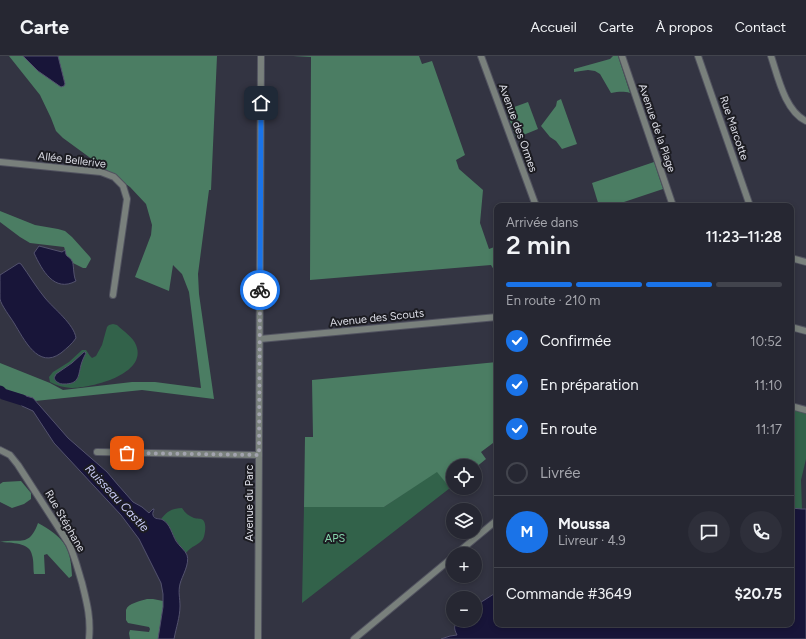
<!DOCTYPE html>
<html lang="fr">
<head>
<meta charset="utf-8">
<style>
	:root { --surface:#262732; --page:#2e2f3a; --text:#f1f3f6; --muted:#a4a5ac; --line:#42444d; --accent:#1a73e8 }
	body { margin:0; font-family:Figtree,sans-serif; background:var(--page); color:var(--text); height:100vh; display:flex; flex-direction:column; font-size:15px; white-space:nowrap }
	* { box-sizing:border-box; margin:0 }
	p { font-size:13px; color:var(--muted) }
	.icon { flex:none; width:22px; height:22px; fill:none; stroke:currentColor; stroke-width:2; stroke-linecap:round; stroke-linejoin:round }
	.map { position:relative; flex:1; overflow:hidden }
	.drawer { position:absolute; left:494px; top:147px; width:300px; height:424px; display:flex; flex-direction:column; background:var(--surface); border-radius:8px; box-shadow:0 2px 6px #0003,0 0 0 1px var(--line) }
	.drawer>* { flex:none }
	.tools { position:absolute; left:446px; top:403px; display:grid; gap:8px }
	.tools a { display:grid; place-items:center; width:36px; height:36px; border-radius:50%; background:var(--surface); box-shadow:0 2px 6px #0003,0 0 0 1px var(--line); font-size:20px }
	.pin { position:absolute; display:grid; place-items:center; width:34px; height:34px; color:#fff; margin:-17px; border-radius:8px; box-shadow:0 2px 6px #0006 }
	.courier { position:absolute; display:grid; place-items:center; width:40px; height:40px; margin:-20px; border:3px solid #1a73e8; border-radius:50%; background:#fff; color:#222; box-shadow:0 1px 5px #0007 }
	.summary em { font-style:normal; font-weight:600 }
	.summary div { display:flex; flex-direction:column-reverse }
	.summary { display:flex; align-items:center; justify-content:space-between; height:68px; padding:0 12px }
	h1 { font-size:26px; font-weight:600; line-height:30px }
	.bar { display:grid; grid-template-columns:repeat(4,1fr); gap:6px 4px; align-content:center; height:48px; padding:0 12px }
	.bar i { height:5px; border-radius:3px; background:var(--line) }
	.bar .active { background:var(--accent) }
	.bar p { grid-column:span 4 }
	.line { display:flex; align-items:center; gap:10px; padding:0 12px; border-top:1px solid var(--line) }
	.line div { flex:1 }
	.round { display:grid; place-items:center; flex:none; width:42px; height:42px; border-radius:21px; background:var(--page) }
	ol { padding:0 12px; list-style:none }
	li { display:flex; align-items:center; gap:12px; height:44px }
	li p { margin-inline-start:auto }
	li .icon { padding:4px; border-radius:50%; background:var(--accent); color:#fff; stroke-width:4 }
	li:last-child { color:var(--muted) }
	li i { width:22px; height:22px; border:2px solid var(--line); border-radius:50% }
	header { display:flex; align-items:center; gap:24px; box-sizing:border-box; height:56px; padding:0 20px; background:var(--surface); border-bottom:1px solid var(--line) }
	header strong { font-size:19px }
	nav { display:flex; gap:22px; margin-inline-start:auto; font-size:14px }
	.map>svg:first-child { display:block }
	.green { fill:#32624a; fill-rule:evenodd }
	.forest { fill:#4b7d63 }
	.water { fill:#181539; stroke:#53526e }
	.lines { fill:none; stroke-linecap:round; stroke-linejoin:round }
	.river { stroke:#181539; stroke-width:11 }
	.street-casing { stroke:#525360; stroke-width:8 }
	.street { stroke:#79807c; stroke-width:6 }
	.done { stroke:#a2a3ae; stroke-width:4; stroke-dasharray:0 7.2 }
	.route { stroke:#1a73e8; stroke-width:5 }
	.labels { text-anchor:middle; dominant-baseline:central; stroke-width:4; stroke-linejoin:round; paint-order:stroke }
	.street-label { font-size:11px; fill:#dedfe8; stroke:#1c1c22 }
	.park-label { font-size:11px; fill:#87d6ac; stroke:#1c1c22 }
	.water-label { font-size:12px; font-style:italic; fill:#cccef9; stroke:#1c1c22 }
</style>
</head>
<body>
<header>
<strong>Carte</strong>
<nav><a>Accueil</a><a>Carte</a><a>À propos</a><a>Contact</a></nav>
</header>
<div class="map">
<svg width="806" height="583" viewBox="0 0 806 583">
	<rect width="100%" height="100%" fill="#333442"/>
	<g class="green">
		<path d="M 113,268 L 117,269 C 123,275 133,281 136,289 C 148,318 92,332 71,332 C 64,331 57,330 50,326 L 49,321 L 53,316 L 69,306 L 82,294 L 86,294 L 90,300 L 92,302 L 96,300 L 102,289 L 107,271 L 109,269 ZM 85,296 L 86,297 L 81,308 L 78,322 L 69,327 L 61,328 L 55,320 L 72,307 Z"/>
		<polygon points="791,353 806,357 806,403 801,424 802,453 791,452"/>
		<polygon points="437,415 450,432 302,547 304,451 384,451"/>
		<path d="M 182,452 C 185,457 189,460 194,462 C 197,463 201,462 203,464 C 207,468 205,479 203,483 C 199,489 191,490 186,497 C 182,493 179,489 176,484 C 171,477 169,466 161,463 C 168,455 170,453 182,452 Z"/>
	</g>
	<g class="forest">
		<polygon points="9,0 23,0 38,15 65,28 58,0 217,0 211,134 209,134 198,218 199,238 214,343 142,334 35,345 33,342 12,336 8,339 0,335 0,307 50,327 63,334 132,326 155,326 201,332 189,236 182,218 173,209 169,235 135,221 151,179 152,169 146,148 130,131 63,82 56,75 51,62 40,39"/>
		<polygon points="293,0 419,0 422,8 432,5 465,99 456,104 459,113 483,134 480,167 489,193 497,190 497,213 494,214 491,209 310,224 311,1"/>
		<path d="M 613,0 L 618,0 L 630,37 C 623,35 618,36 611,37 L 600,18 L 595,15 L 588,14 L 574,16 L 574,13 L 610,3 Z"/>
		<polygon points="561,43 577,88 562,93 556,85 550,81 541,70 556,50 557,45"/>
		<polygon points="528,46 538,73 516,82 506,54"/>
		<polygon points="654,106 663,133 612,150 599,150 592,127"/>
		<path d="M 0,155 L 35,169 L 58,173 L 65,175 L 72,181 L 90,201 L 91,203 L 86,212 L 83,212 L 73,207 C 72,203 67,203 66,199 C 65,196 65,193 64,191 L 30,187 L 20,181 L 0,166 Z"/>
		<polygon points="497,306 497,384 481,396 486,403 475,412 475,410 453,410 453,429 450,432 437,416 384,451 304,451 305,381 313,381 312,324"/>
		<polygon points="21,425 31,437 31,443 24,448 12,452 0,446 0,428 3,426"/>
		<path d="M 38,467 C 63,481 71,490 72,520 L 69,522 L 47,498 L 44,499 L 45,518 L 34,518 C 33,512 34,505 32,499 C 30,486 11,487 0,486 C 20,482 29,492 38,467 Z"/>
		<path d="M 147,543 L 153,543 L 163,545 L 163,551 L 158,583 L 130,583 L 129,577 L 130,574 L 149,576 L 150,573 L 149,571 L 128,567 L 126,564 C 126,561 126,557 126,554 C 128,547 141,545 147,543 Z"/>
	</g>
	<g class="water">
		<polygon points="23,0 58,0 65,28 64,30 61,31 38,15"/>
		<path d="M 39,190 L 62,196 L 65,194 C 66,203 69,199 72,205 C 74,207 73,220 76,225 C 54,237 42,214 34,197 Z"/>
		<path d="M 19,207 L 21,208 C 29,219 36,231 45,242 C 54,253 74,268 76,282 C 72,288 67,292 61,297 C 38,314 24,283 14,267 C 11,262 1,249 0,243 C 0,236 0,226 0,219 Z"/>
		<path d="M 84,296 L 85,296 L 86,297 C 84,301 82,305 81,309 C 78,321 79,328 64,328 C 59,328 56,326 54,322 L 56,318 L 72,307 Z"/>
		<path d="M 12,336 L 33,342 L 68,382 L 107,416 L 118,429 L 133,446 L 142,451 L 149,457 L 153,453 L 154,453 C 154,455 152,457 153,459 C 154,464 160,462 163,464 C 170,468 172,478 176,485 C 179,490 185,494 187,499 C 190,508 182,520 180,528 C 178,536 180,542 180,550 C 180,561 176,572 174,583 L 158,583 L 163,551 L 163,538 L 161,527 L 139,483 L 121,459 L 54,387 L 33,355 L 22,350 L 19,346 L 9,344 L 8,339 Z"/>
		<path d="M 791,452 L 802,453 L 806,453 L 806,583 L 441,583 L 450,580 L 457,579 C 454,573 453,569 459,564 L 475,564 L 475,550 L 497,536 L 497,568 L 791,568 Z"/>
	</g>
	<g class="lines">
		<polyline class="river" points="0,335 3,338 22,344"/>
		<defs>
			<g id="street">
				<polyline points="481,0 536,150"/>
				<polyline points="622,0 673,150"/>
				<polyline points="698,0 750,150"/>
				<path d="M 771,0 C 778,21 785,55 806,65"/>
				<polyline points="0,106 101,116 114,121 123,130 127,143 113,239"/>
				<polyline points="791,202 806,206"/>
				<polyline points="791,271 806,275"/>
				<polyline points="260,283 497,261"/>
				<polyline points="791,350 806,354"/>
				<path d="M 0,394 L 10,399 L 18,409 L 69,488 C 75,501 78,514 82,527 C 87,547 91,562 89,583"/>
				<polyline points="97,396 259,399"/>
				<polyline points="456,498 497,464"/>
				<polyline points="258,583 261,0"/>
				<polyline points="354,583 453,501"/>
			</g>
		</defs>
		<use href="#street" class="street-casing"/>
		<use href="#street" class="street"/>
	</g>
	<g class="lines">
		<polyline class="done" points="127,397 259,399 260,234"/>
		<polyline class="route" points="260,234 261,47"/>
	</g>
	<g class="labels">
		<g class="street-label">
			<text transform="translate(518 72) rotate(70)">Avenue des Ormes</text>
			<text transform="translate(657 72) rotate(71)">Avenue de la Plage</text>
			<text transform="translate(734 72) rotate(71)">Rue Marcotte</text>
			<text transform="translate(72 104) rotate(7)">Allée Bellerive</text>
			<text transform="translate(377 262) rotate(-6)">Avenue des Scouts</text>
			<text transform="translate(249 447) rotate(-90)">Avenue du Parc</text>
			<text transform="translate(65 465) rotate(60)">Rue Stéphane</text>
		</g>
		<g class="park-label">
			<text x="335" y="482">APS</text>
		</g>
		<g class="water-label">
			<text transform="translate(117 442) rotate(47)">Ruisseau Castle</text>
		</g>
	</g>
</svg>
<div class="tools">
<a><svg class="icon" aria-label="locate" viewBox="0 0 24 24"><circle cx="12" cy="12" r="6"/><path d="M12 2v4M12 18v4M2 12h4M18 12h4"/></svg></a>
<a><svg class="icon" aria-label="layers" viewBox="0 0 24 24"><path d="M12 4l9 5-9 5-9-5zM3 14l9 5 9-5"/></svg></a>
<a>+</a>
<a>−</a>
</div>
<div class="pin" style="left:127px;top:397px;background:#ea580c"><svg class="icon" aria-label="bag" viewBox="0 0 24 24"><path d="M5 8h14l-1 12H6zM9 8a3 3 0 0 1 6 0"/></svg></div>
<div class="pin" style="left:261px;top:47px;background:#1f2937"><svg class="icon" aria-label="home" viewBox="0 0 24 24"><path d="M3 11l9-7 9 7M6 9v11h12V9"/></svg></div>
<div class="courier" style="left:260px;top:234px"><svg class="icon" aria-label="bike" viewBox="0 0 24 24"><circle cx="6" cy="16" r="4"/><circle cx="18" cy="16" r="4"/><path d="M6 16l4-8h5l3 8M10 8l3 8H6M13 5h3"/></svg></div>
<section class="drawer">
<div class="summary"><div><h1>2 min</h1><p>Arrivée dans</p></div><em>11:23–11:28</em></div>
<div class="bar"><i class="active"></i><i class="active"></i><i class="active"></i><i></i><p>En route · 210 m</p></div>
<ol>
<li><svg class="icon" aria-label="check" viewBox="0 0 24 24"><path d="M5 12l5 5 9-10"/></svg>Confirmée<p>10:52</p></li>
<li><svg class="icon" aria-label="check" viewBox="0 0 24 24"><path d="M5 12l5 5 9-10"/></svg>En préparation<p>11:10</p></li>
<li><svg class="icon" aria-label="check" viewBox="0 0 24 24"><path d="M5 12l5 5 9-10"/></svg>En route<p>11:17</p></li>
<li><i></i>Livrée</li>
</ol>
<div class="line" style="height:72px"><b class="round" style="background:var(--accent);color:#fff">M</b><div><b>Moussa</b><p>Livreur · 4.9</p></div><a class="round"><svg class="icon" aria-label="chat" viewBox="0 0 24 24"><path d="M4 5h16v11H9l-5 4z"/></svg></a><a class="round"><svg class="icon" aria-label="phone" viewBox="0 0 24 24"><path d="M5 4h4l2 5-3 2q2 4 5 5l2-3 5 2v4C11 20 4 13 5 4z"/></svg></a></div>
<div class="line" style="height:52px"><div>Commande #3649</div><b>$20.75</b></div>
</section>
</div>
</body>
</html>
